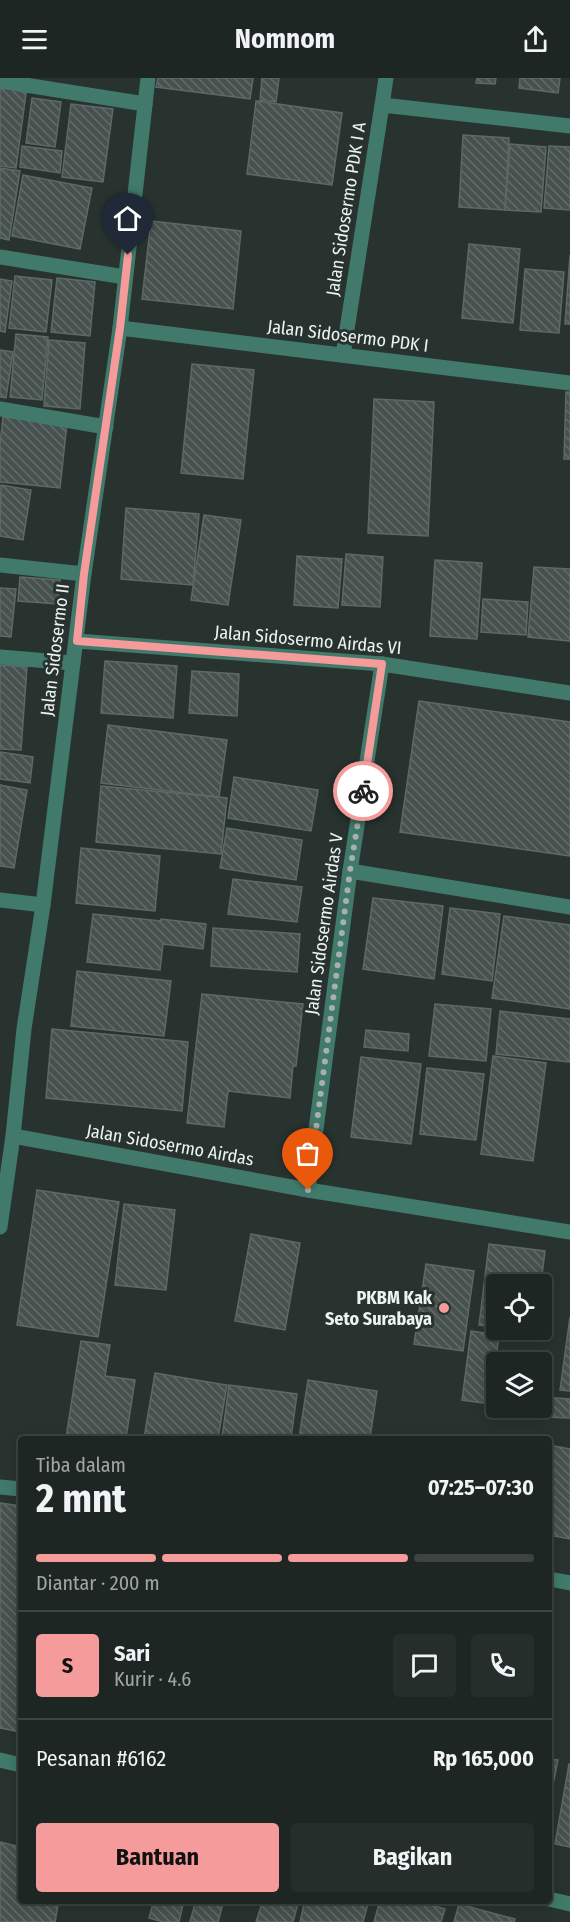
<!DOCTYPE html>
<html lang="id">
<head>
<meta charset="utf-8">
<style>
	:root { --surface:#1e2623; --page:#262e2b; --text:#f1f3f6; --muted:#a1a5a6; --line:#3c4341; --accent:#f59b9c }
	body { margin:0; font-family:"Fira Sans Condensed",sans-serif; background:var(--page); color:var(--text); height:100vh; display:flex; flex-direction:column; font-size:22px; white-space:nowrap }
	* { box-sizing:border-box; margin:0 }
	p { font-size:20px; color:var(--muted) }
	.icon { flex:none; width:33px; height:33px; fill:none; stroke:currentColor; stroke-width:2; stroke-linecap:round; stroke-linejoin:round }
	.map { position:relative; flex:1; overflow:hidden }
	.panel { position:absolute; left:18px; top:1358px; width:534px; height:468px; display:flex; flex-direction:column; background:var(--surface); border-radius:6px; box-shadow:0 3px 15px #0003,0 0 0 2px var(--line) }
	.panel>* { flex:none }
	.tools { position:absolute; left:486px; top:1196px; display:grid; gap:12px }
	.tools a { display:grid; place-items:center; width:66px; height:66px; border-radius:6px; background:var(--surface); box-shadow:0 3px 15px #0003,0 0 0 2px var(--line); font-size:30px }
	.pin { position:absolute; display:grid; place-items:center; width:51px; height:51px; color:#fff; margin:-62px -26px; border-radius:50% 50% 50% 0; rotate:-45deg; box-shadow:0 0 6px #0007 }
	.pin .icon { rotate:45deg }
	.courier { position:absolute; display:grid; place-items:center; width:60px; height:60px; margin:-30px; border:4px solid #f59b9c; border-radius:50%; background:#fff; color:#222; box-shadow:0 2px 8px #0007 }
	.headline em { font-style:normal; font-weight:700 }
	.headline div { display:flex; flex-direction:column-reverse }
	.headline { display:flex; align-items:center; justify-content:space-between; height:102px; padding:0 18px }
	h1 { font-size:39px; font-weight:700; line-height:45px }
	.bar { display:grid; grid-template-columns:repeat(4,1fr); gap:9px 6px; align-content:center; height:72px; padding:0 18px }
	.bar i { height:8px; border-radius:4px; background:var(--line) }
	.bar .current { background:var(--accent) }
	.bar p { grid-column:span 4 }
	.line { display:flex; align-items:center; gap:15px; padding:0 18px; border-top:2px solid var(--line) }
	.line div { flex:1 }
	.round { display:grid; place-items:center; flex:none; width:63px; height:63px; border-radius:6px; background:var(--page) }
	.button { display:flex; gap:12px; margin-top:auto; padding:12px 18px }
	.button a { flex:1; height:69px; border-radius:6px; background:var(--accent); color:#111; font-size:24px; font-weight:700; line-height:69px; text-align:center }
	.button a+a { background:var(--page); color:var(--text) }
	header { display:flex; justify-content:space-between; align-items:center; height:78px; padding:0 18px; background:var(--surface); font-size:27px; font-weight:700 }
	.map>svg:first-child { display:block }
	.building { fill:url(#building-back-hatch); stroke:#5d6965; stroke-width:1.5 }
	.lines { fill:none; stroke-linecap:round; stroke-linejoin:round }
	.minor { stroke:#417a6b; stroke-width:15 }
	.done { stroke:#a7b0ac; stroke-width:6; stroke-dasharray:0 10.8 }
	.route { stroke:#f59b9c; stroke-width:8 }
	.poi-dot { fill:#f59b9c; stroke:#28332f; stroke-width:2 }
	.labels { text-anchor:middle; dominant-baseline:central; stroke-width:6; stroke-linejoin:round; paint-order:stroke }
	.street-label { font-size:18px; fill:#ecf3f0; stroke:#28332f }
	.poi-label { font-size:18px; font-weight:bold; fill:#ecf3f0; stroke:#28332f; text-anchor:end }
</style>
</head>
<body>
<header><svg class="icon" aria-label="menu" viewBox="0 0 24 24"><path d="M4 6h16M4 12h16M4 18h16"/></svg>Nomnom<svg class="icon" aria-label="share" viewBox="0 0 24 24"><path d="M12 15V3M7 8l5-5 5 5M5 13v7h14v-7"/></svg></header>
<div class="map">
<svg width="570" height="1844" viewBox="0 0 570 1844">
	<defs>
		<pattern id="building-back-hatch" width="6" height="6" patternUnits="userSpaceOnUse" patternTransform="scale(1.5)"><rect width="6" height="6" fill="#47524f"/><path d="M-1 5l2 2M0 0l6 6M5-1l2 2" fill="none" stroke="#626b69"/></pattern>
	</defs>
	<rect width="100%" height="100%" fill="#28332f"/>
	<g class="building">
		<polygon points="158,0 253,0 250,21 156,9"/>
		<polygon points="262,0 279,0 276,24 260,22"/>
		<polygon points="477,0 496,0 495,6 476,5"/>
		<polygon points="520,0 560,0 558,15 519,10"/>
		<polygon points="0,5 27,8 16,90 0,88"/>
		<polygon points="32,20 61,24 55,69 26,65"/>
		<polygon points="256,23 342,35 332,107 247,96"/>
		<polygon points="71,26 113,31 103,104 62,99"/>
		<polygon points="463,57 509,60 505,132 459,129"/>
		<polygon points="510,66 546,69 541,134 505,132"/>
		<polygon points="22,68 62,73 60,95 20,89"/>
		<polygon points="549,68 570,69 570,132 544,130"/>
		<polygon points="0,90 20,93 9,162 0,160"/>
		<polygon points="23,97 92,110 80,171 12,158"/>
		<polygon points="151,143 241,153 233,231 142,221"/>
		<polygon points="469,166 520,171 513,245 462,240"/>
		<polygon points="570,177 570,246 565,246"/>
		<polygon points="525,191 564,194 559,255 520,252"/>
		<polygon points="15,198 52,202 46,254 9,250"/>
		<polygon points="57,200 95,204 90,258 51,254"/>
		<polygon points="0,201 12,203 5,254 0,253"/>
		<polygon points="16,256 48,259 42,322 10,319"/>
		<polygon points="49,262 85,265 80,331 44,328"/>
		<polygon points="0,272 13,274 6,320 0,319"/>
		<polygon points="192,286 254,292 243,401 181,395"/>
		<polygon points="566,314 570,314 570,381 564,381"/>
		<polygon points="374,321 434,324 428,458 368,455"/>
		<polygon points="3,339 67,345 60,410 0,404 0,366"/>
		<polygon points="1,407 31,412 23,462 0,458"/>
		<polygon points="126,430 199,436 193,507 121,501"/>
		<polygon points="204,437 241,442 228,527 191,522"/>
		<polygon points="346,476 383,479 380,529 342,527"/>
		<polygon points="297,478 342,481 338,530 294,527"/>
		<polygon points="435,482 482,485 477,561 430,558"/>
		<polygon points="534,489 570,491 570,563 528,559"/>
		<polygon points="20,499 60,502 58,526 18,523"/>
		<polygon points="0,510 16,511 11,559 0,558"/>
		<polygon points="483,521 528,524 526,557 481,554"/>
		<polygon points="105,583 177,588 173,640 101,635"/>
		<polygon points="0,587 27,589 21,672 0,671"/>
		<polygon points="192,593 239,596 237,638 189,635"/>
		<polygon points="419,623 570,644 570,778 400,754"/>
		<polygon points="108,647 227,662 219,719 101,705"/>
		<polygon points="0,674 33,679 30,705 0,701"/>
		<polygon points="234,699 318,712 311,753 228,740"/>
		<polygon points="0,707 27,712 14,790 0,788"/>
		<polygon points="101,708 227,720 221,776 96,764"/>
		<polygon points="227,750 302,762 296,802 220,790"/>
		<polygon points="81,770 160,778 155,833 76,825"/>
		<polygon points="233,801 302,809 297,844 228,836"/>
		<polygon points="373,820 443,828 434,901 363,891"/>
		<polygon points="450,830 500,836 492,903 442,896"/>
		<polygon points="93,836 161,843 161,841 206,846 203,871 163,866 160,892 87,884"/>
		<polygon points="504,838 570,847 570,931 492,920"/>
		<polygon points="213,850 300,856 297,894 211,888"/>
		<polygon points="77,893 171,903 164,958 71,948"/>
		<polygon points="202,916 303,926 296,988 293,988 290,1020 228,1013 224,1049 187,1045"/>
		<polygon points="435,926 491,931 486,983 429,978"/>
		<polygon points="500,933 570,941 570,984 496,976"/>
		<polygon points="52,951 188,964 182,1033 46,1020"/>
		<polygon points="366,952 409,956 408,973 364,969"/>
		<polygon points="493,978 546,985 533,1083 481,1076"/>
		<polygon points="361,979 421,986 411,1066 351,1059"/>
		<polygon points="427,990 484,996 476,1062 420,1056"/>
		<polygon points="37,1112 119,1124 98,1259 17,1247"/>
		<polygon points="124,1126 175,1132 166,1212 115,1207"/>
		<polygon points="251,1156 300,1165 285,1252 235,1243"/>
		<polygon points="489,1166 545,1173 541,1206 496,1206 496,1249 479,1247"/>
		<polygon points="426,1186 474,1193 463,1273 414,1266"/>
		<polygon points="570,1239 570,1313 560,1312"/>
		<polygon points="471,1253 499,1257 490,1326 462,1322"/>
		<polygon points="81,1263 110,1267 105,1298 135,1302 126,1360 66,1360"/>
		<polygon points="155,1295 227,1307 218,1360 144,1360"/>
		<polygon points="308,1302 377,1313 370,1360 299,1360"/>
		<polygon points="229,1307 297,1316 291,1360 222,1360"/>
		<polygon points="542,1319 570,1321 570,1340 523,1338 523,1329 542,1329"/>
		<polygon points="549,1367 570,1371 570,1461 549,1457"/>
		<polygon points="0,1425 21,1428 21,1654 0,1650"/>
		<polygon points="549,1681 558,1682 549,1726"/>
		<polygon points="569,1686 570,1686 570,1769 555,1766"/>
		<polygon points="0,1764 21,1769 21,1822 59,1822 55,1844 0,1844"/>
		<polygon points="154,1822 184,1822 179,1844 163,1844 149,1840"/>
		<polygon points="196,1822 224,1822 218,1844 190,1844"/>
		<polygon points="263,1822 299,1822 293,1844 256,1844"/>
		<polygon points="305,1822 369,1822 363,1844 300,1844"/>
		<polygon points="380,1822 415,1822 445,1831 441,1844 374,1844"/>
		<polygon points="459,1826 515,1841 514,1844 454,1844"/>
	</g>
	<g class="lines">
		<g class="minor">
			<polyline points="0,3 145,26"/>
			<polyline points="382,27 386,0"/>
			<polyline points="0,179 125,199"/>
			<polyline points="120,250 570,305"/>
			<polyline points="343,277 382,27 570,48"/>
			<polyline points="0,331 106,349"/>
			<polyline points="0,487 84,496"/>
			<polyline points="77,563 382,586 570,615"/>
			<polyline points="0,579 73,585"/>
			<polyline points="350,793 570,829"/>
			<polyline points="0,822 43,827"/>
			<polyline points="13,1058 308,1112 570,1154"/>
			<polyline points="308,1112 350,793 382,586"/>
			<polyline points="0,1149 13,1058 24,951 43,827 84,496 120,250 148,0"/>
			<polyline points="0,1409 21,1411"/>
			<polyline points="549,1501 570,1505"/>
			<polyline points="0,1682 21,1687"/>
			<polyline points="549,1821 570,1826"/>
		</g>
	</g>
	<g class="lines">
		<polyline class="done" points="308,1112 350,793 363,713"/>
		<polyline class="route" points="128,177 120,250 84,496 77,563 382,586 363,713"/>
	</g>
	<circle class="poi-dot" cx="444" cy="1230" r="6"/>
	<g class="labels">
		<g class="street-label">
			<text transform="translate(346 131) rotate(-81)">Jalan Sidosermo PDK I A</text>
			<text transform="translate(348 258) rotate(7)">Jalan Sidosermo PDK I</text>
			<text transform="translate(308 562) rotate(5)">Jalan Sidosermo Airdas VI</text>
			<text transform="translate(55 572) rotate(-83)">Jalan Sidosermo II</text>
			<text transform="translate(324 846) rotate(-82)">Jalan Sidosermo Airdas V</text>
			<text transform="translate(170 1067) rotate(10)">Jalan Sidosermo Airdas</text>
		</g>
		<g class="poi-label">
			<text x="432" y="1220">PKBM Kak<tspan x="432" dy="21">Seto Surabaya</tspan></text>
		</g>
	</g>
</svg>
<div class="tools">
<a><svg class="icon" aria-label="locate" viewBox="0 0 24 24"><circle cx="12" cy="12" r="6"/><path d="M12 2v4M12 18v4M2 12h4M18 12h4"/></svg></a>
<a><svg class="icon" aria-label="layers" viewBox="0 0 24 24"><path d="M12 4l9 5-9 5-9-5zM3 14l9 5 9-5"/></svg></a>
</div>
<div class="pin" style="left:308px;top:1112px;background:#ea580c"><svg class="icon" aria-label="bag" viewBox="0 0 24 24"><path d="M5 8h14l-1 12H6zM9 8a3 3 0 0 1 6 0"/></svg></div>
<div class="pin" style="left:128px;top:177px;background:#1f2937"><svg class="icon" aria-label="home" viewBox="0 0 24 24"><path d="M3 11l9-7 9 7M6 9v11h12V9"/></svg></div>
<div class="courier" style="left:363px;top:713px"><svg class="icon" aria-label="bike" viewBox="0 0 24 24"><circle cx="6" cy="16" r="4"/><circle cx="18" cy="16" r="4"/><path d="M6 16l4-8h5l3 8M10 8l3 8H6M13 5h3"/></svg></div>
<section class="panel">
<div class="headline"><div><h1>2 mnt</h1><p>Tiba dalam</p></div><em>07:25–07:30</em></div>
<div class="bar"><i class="current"></i><i class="current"></i><i class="current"></i><i></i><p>Diantar · 200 m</p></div>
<div class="line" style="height:108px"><b class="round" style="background:var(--accent);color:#111">S</b><div><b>Sari</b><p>Kurir · 4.6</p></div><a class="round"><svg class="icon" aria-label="chat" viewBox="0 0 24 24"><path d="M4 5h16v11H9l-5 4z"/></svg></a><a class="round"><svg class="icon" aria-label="phone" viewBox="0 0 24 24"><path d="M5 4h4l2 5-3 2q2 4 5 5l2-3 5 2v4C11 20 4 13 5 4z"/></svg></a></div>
<div class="line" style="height:78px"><div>Pesanan #6162</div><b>Rp 165,000</b></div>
<div class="button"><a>Bantuan</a><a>Bagikan</a></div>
</section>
</div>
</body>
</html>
